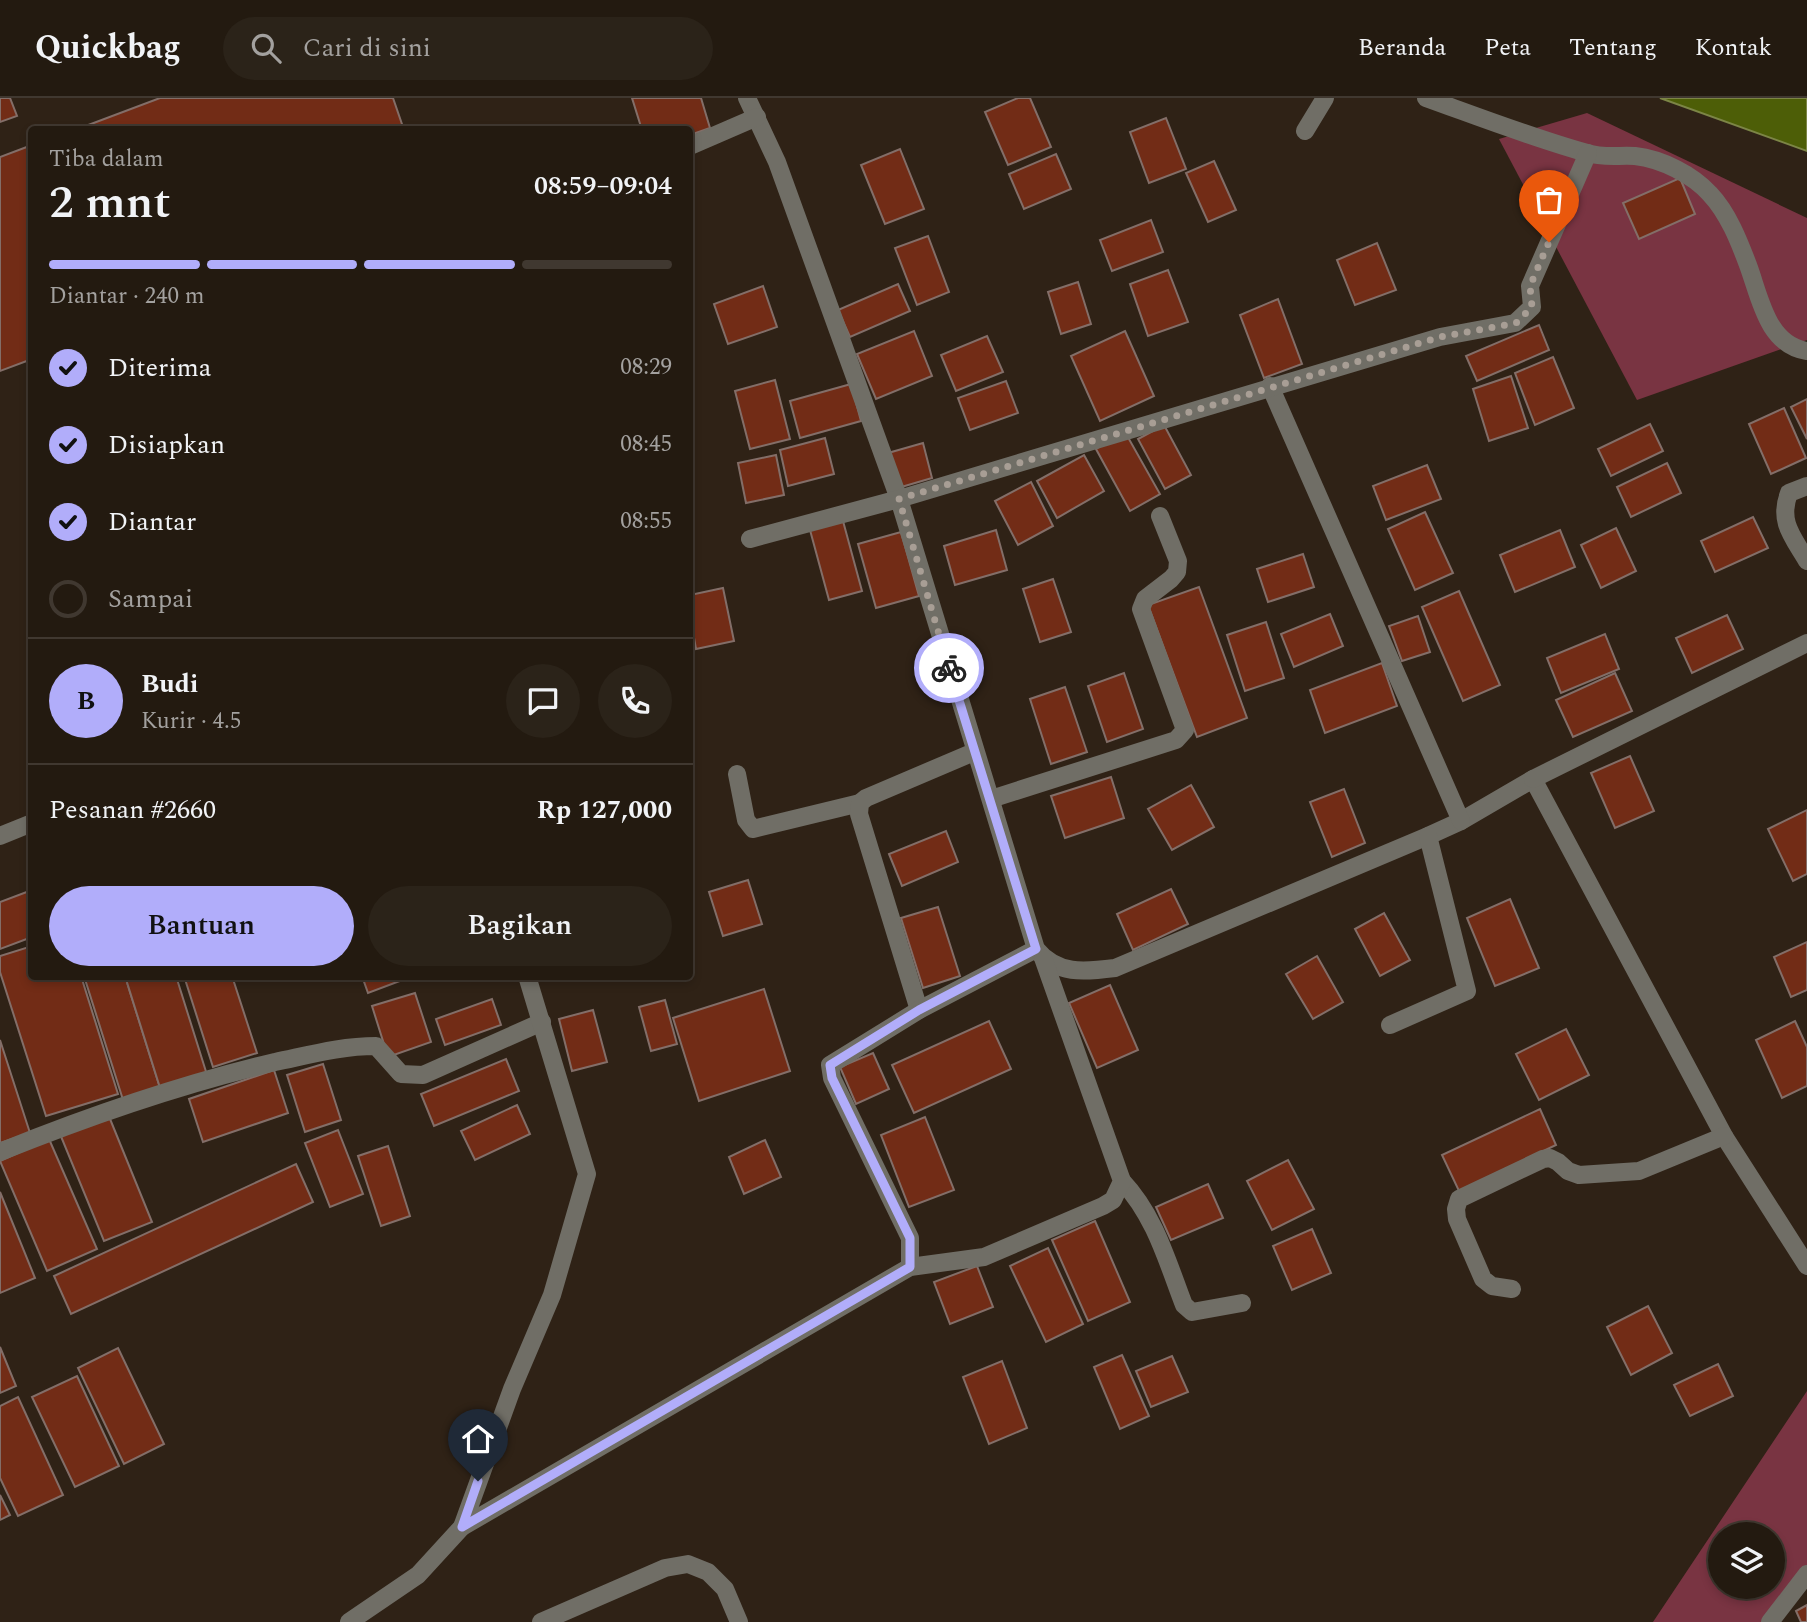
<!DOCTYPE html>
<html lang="id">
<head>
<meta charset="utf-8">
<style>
	:root { --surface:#231a10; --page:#2b2319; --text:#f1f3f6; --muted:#a3a19f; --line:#403830; --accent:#b1adfa }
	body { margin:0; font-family:Spectral,serif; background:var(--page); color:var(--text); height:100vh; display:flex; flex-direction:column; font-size:26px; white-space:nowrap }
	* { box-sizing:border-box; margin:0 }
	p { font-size:23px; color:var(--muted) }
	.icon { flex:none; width:38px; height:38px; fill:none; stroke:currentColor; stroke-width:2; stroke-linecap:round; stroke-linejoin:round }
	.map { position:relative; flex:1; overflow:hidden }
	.panel { position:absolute; left:28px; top:28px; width:665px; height:854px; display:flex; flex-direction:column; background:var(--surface); border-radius:7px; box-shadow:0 4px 10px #0003,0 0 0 2px var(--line) }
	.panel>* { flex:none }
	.tools { position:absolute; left:1708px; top:1424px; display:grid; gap:14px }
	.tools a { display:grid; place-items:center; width:77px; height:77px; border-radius:50%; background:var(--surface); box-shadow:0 4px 10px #0003,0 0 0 2px var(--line); font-size:35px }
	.pin { position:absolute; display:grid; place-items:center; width:60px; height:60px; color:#fff; margin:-72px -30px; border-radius:50% 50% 50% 0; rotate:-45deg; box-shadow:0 0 7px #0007 }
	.pin .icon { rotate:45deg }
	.courier { position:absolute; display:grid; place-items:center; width:70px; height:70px; margin:-35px; border:5px solid #b1adfa; border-radius:50%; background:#fff; color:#222; box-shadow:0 2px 9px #0007 }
	.headline em { font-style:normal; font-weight:600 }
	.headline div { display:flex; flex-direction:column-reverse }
	.headline { display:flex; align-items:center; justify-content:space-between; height:119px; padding:0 21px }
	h1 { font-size:46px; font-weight:600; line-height:52px }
	.bar { display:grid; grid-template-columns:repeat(4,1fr); gap:10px 7px; align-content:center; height:84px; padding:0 21px }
	.bar i { height:9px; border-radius:5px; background:var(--line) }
	.bar .selected { background:var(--accent) }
	.bar p { grid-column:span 4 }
	.line { display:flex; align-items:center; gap:18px; padding:0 21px; border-top:2px solid var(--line) }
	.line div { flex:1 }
	.round { display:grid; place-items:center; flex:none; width:74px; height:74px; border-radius:37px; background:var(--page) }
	ol { padding:0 21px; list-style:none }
	li { display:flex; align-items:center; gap:21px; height:77px }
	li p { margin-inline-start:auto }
	li .icon { padding:7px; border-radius:50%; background:var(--accent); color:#111; stroke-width:4 }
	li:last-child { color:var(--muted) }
	li i { width:38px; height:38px; border:4px solid var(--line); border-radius:50% }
	.button { display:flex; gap:14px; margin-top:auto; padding:14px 21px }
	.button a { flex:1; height:80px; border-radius:42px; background:var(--accent); color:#111; font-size:28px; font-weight:600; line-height:80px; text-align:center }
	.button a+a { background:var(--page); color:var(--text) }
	header { display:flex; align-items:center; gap:42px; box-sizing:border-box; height:98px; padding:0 35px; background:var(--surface); border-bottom:2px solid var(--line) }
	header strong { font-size:33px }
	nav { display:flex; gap:38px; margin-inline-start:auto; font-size:24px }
	.search { width:490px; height:63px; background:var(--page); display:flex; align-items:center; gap:18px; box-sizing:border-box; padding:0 24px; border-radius:38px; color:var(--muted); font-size:26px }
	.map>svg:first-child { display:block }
	.green { fill:#793442; fill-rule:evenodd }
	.water { fill:#4d5e07; stroke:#7c8546; stroke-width:2 }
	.building { fill:#722c16; stroke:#836e68; stroke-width:2 }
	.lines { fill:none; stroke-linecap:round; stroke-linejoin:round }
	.minor { stroke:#706e66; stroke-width:18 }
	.done { stroke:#a89e95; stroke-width:7; stroke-dasharray:0 12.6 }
	.route { stroke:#b1adfa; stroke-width:9 }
</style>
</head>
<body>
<header>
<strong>Quickbag</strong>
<div class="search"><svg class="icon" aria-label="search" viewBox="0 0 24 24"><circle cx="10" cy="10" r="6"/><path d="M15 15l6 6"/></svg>Cari di sini</div>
<nav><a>Beranda</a><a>Peta</a><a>Tentang</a><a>Kontak</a></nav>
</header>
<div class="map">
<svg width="1807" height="1524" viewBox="0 0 1807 1524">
	<rect width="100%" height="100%" fill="#2f2216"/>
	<g class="green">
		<polygon points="1587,15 1807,120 1807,242 1637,302 1499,41"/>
		<path d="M 1807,1293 L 1807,1472 L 1770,1524 L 1653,1524 ZM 1720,1437 L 1773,1437 L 1773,1489 L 1720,1489 Z"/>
	</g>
	<polygon class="water" points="1660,0 1807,0 1807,53"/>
	<g class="building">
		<polygon points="0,0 10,0 17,18 0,24"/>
		<polygon points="160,0 393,0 404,32 75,32"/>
		<polygon points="632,0 701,0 710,30 690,37 690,32 642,32"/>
		<polygon points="1018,0 1030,0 1051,49 1008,67 985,14"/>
		<polygon points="1166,20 1186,71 1149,85 1130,34"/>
		<polygon points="32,47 32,261 0,273 0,59"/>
		<polygon points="900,51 924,111 885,126 861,67"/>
		<polygon points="1056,56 1071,91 1024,111 1009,76"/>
		<polygon points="1214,63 1236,112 1208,124 1186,75"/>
		<polygon points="1680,80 1695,116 1639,141 1623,105"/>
		<polygon points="1151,122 1163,154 1112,173 1100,142"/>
		<polygon points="928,138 949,194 917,207 895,150"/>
		<polygon points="1377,145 1396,192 1355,207 1337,162"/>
		<polygon points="1168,172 1188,224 1148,238 1130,186"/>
		<polygon points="1078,184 1091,226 1061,236 1048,194"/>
		<polygon points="898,186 910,213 850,239 838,212"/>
		<polygon points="763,188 777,229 728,246 714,206"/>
		<polygon points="1278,201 1302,266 1264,280 1240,217"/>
		<polygon points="1539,227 1549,252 1477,283 1466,258"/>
		<polygon points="914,233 932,278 876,301 857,256"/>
		<polygon points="1125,233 1154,298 1100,323 1071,258"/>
		<polygon points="987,238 1003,274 956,293 941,257"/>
		<polygon points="1553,259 1574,310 1535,327 1515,275"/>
		<polygon points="1511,278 1528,330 1489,343 1473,291"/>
		<polygon points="775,282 790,341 750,351 735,293"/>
		<polygon points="1006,283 1018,315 970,332 958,300"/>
		<polygon points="851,286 861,323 800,340 790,303"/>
		<polygon points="1807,301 1807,341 1791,309"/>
		<polygon points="1784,310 1806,360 1771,376 1749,326"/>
		<polygon points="1650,326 1663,353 1611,378 1598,351"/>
		<polygon points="1164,327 1191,377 1165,391 1138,341"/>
		<polygon points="1125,334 1160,396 1130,413 1096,351"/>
		<polygon points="825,340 834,376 788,388 780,352"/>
		<polygon points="923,345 932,380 898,390 888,355"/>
		<polygon points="776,357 784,397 746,405 738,365"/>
		<polygon points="1084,357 1104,393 1057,420 1037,383"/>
		<polygon points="1667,365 1681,395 1631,419 1617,389"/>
		<polygon points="1427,367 1441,401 1386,422 1373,388"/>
		<polygon points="1031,384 1053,428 1018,447 995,403"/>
		<polygon points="1425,414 1453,475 1415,492 1388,431"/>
		<polygon points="1753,419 1768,450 1715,474 1701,443"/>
		<polygon points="843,423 862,493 829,502 810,432"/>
		<polygon points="1616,430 1636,473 1601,490 1581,447"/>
		<polygon points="996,432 1007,472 955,487 944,448"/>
		<polygon points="1560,432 1575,469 1515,494 1500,457"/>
		<polygon points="901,434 919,498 876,510 858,446"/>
		<polygon points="1303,456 1314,489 1268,504 1257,471"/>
		<polygon points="1053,481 1071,534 1040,544 1023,491"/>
		<polygon points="1199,489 1247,620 1197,639 1148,507"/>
		<polygon points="723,490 734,543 696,551 690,517 690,497"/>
		<polygon points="1459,493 1500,587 1463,603 1422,509"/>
		<polygon points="1330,516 1343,548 1294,569 1281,536"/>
		<polygon points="1727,517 1743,551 1692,575 1676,540"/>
		<polygon points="1418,518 1430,554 1402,563 1389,528"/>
		<polygon points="1266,524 1284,580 1245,593 1227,537"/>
		<polygon points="1605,536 1619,571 1561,595 1547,560"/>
		<polygon points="1382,565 1397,608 1325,635 1310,592"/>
		<polygon points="1124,575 1143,631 1107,644 1088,588"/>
		<polygon points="1615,575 1632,613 1573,639 1556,602"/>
		<polygon points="1065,589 1087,654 1051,666 1030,601"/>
		<polygon points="1630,658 1654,713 1615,730 1591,675"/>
		<polygon points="1111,679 1124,720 1065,740 1051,698"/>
		<polygon points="1191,687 1214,729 1172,752 1148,711"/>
		<polygon points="1344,691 1365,745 1332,759 1310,704"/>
		<polygon points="1807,712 1807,776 1793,783 1768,731"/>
		<polygon points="946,733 958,764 902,788 889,756"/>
		<polygon points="748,782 762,826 723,838 709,794"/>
		<polygon points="1171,791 1188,826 1133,852 1117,816"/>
		<polygon points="32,792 32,839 0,851 0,804"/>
		<polygon points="1510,801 1539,870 1495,888 1467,820"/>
		<polygon points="938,809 960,878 923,890 901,820"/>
		<polygon points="1384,815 1410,862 1380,878 1355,831"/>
		<polygon points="1807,844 1807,892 1791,899 1774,859"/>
		<polygon points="32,848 32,878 81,878 118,996 46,1018 0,874 0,858"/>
		<polygon points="1317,858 1343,904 1313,921 1286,876"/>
		<polygon points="84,878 125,878 161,993 124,1005"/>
		<polygon points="125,878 176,878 208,980 161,993"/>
		<polygon points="184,878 232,878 257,955 213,969"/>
		<polygon points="362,878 413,878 368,895"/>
		<polygon points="1110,887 1138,952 1097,970 1069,905"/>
		<polygon points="764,891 790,973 699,1003 673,920"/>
		<polygon points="415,895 431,944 388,959 372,908"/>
		<polygon points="492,901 501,927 445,947 436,921"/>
		<polygon points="665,902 677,946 651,953 639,909"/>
		<polygon points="593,912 607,964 572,973 559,921"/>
		<polygon points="989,923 1011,971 914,1015 892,967"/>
		<polygon points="1795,923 1807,949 1807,988 1782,1000 1756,942"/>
		<polygon points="1566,931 1589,977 1539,1002 1516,956"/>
		<polygon points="0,942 30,1035 0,1045"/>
		<polygon points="873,955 889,991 856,1006 840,969"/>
		<polygon points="506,961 519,993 434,1028 421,996"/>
		<polygon points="323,966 341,1022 305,1034 287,977"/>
		<polygon points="274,972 288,1015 203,1044 189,1001"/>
		<polygon points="517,1007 530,1036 475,1062 461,1033"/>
		<polygon points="1540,1011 1556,1047 1459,1093 1442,1057"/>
		<polygon points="108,1016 152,1124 104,1143 60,1036"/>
		<polygon points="925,1019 954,1092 909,1109 881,1037"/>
		<polygon points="338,1032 363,1096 330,1109 305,1045"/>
		<polygon points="49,1041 97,1151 47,1173 0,1063"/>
		<polygon points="765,1042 781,1079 744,1096 729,1059"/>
		<polygon points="388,1048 410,1118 381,1128 358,1058"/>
		<polygon points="1288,1062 1314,1111 1272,1132 1247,1083"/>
		<polygon points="296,1066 313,1104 71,1216 54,1178"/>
		<polygon points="1208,1086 1223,1120 1171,1142 1156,1109"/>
		<polygon points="0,1094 35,1180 0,1195"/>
		<polygon points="1095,1123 1130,1204 1088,1223 1052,1142"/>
		<polygon points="1312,1131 1331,1175 1292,1192 1273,1148"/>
		<polygon points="1048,1150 1083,1226 1046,1244 1010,1168"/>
		<polygon points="977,1168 993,1209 950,1226 934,1184"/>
		<polygon points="1648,1208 1672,1255 1631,1277 1607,1229"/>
		<polygon points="0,1249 16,1288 0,1295"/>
		<polygon points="118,1250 164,1346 124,1366 78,1270"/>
		<polygon points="1122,1257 1149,1318 1120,1331 1094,1269"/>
		<polygon points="1172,1258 1188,1294 1151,1309 1136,1273"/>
		<polygon points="1002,1263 1027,1330 989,1346 963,1279"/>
		<polygon points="1718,1266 1733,1298 1690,1318 1674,1287"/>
		<polygon points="77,1278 119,1368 75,1389 32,1299"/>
		<polygon points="18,1299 63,1397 18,1418 0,1380 0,1308"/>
		<polygon points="0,1397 10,1417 0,1422"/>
		<polygon points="1807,1507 1807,1524 1801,1524 1796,1513"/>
	</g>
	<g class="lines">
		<g class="minor">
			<path d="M 747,0 L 777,64 L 899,401 L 1036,851 C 1057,877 1084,874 1115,870 L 1428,738 L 1461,723 L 1533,681 L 1724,1038 L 1807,1168"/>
			<path d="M 1426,0 C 1479,19 1533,40 1587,55 C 1603,60 1619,57 1635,58 C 1662,61 1693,77 1710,96 C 1728,115 1739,143 1748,167 C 1760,199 1767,247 1807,253"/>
			<polyline points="1305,33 1325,0"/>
			<polyline points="690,48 757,19"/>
			<polyline points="1270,288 1461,723"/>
			<path d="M 1807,388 L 1789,395 C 1778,424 1793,439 1807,463"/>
			<polyline points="750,441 899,401 1440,239 1515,225 1532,209 1530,188 1588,55"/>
			<polyline points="737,676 746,722 753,731 860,705"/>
			<polyline points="1533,681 1807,545"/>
			<polyline points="991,701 1176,642 1185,632 1141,511 1145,501 1171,481 1177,474 1178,463 1160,418"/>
			<polyline points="0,738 32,725"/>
			<polyline points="919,912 859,716 860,705 866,700 974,654"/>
			<polyline points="1390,927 1467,893 1428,738"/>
			<path d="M 0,1054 C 89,1018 182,986 275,964 C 309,957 341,948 376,948 L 401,976 L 423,977 L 542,924"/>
			<path d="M 1122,1083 C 1155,1118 1167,1163 1184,1207 L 1192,1214 L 1242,1205"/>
			<polyline points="910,1169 910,1140 832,980 830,967 919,912 1036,851"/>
			<polyline points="1512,1191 1492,1188 1483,1181 1457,1121 1456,1111 1459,1101 1543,1061 1550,1060 1558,1064 1568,1073 1579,1077 1639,1073 1724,1038"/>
			<polyline points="462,1429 910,1169 984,1159 1103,1108 1113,1102 1122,1083 1043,860"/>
			<polyline points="349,1524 418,1477 462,1429 512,1291 552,1197 587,1076 527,878"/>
			<polyline points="541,1524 665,1470 688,1466 708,1474 725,1491 739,1524"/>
			<polyline points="1770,1524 1807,1476"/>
		</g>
	</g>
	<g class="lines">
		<polyline class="done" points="949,570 899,401 1440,239 1516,225 1532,209 1530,188 1549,144"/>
		<polyline class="route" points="478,1383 462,1429 910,1169 910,1140 832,980 830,967 919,912 1036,851 949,570"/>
	</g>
</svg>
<div class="tools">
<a><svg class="icon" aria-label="layers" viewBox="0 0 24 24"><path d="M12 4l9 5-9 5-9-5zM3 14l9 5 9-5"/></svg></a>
</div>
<div class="pin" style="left:1549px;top:144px;background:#ea580c"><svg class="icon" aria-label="bag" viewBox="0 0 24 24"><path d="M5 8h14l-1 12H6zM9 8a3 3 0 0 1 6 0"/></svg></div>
<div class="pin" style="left:478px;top:1383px;background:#1f2937"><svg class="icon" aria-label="home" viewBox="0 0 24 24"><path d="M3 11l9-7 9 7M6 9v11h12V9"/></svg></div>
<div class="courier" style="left:949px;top:570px"><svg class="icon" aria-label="bike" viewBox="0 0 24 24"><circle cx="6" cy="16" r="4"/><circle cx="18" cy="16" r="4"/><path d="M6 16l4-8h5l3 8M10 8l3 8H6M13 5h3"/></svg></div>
<section class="panel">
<div class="headline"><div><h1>2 mnt</h1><p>Tiba dalam</p></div><em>08:59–09:04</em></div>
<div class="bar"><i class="selected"></i><i class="selected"></i><i class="selected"></i><i></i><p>Diantar · 240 m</p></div>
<ol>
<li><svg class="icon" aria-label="check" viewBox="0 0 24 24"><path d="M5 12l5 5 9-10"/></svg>Diterima<p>08:29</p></li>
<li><svg class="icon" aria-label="check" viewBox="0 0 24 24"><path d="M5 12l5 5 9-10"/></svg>Disiapkan<p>08:45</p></li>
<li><svg class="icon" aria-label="check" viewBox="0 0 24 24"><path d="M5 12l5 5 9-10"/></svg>Diantar<p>08:55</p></li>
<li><i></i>Sampai</li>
</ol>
<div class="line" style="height:126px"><b class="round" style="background:var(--accent);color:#111">B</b><div><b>Budi</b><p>Kurir · 4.5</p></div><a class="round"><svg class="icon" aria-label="chat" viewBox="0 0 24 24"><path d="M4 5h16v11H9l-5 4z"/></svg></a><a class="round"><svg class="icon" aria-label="phone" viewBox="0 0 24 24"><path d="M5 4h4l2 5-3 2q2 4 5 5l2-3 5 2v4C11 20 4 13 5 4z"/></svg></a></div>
<div class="line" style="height:91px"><div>Pesanan #2660</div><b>Rp 127,000</b></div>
<div class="button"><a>Bantuan</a><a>Bagikan</a></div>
</section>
</div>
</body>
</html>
